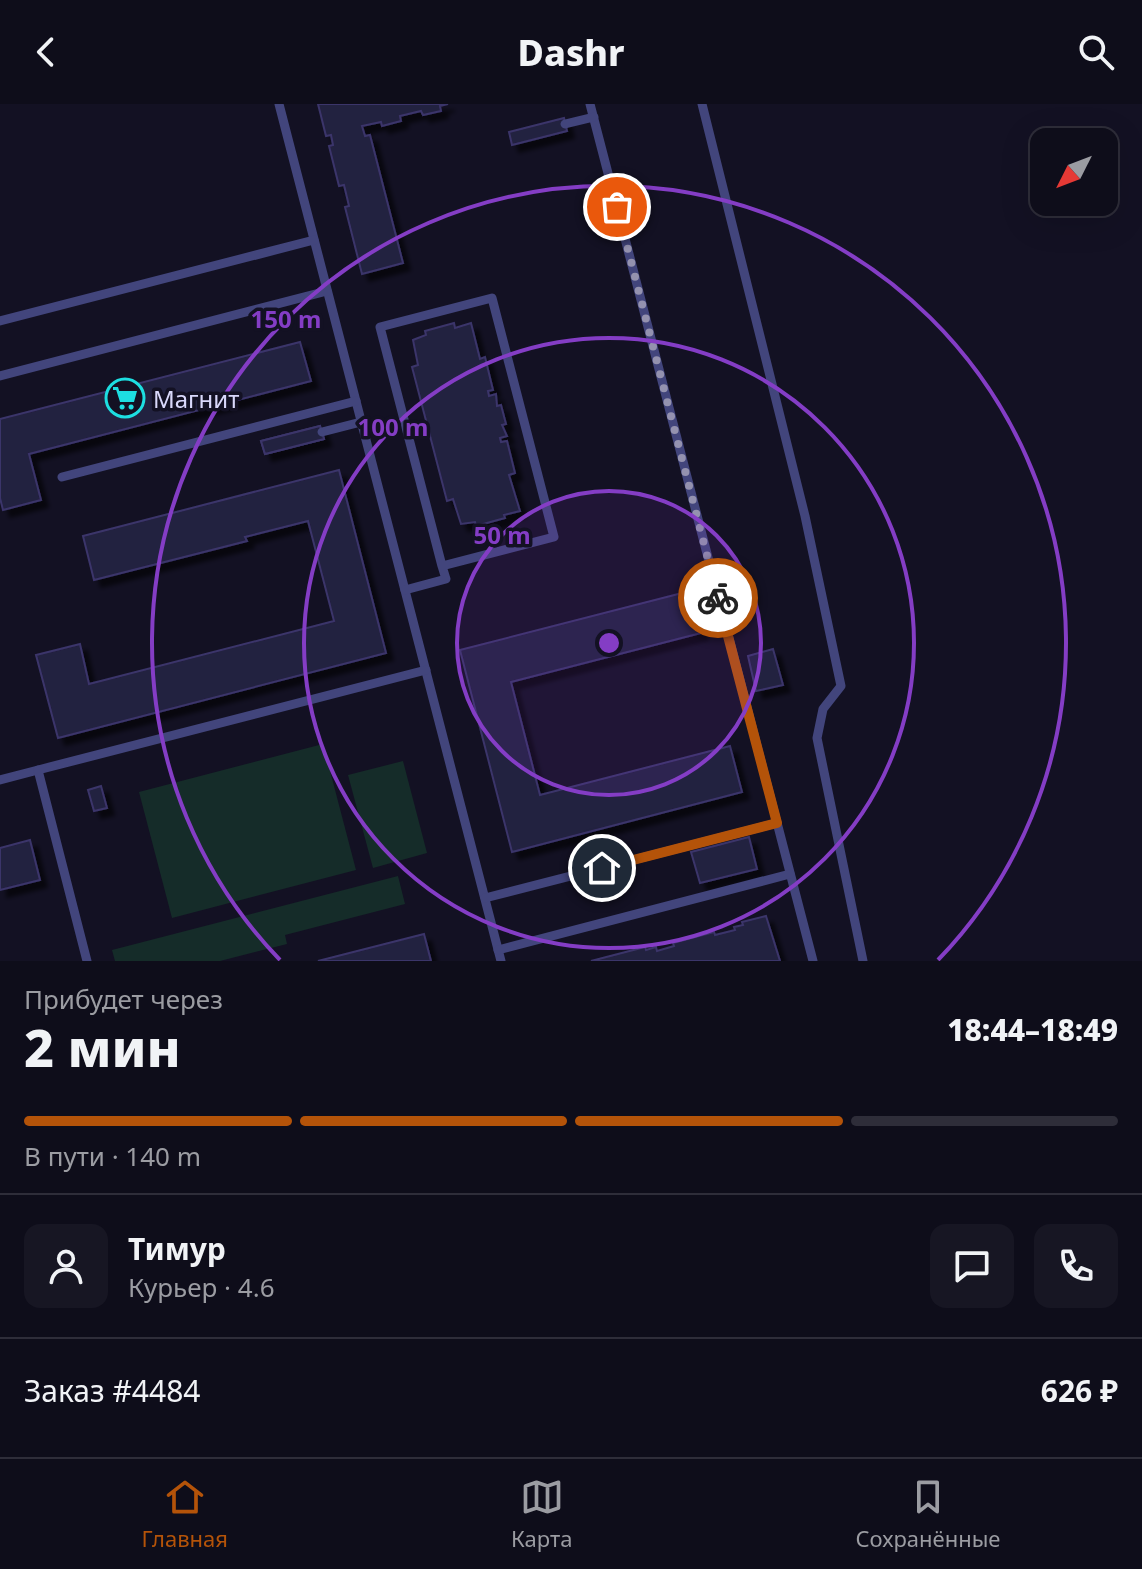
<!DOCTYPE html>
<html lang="ru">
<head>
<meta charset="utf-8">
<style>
	:root { --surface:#0e0d1a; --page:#171623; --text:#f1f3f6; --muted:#9b9ca2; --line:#2e2d39; --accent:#b45309 }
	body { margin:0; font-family:"Noto Sans",sans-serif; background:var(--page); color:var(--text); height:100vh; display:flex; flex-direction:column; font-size:30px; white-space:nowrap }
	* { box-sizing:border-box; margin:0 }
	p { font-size:26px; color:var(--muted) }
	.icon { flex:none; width:44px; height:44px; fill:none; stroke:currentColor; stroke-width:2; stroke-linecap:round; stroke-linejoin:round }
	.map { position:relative; height:857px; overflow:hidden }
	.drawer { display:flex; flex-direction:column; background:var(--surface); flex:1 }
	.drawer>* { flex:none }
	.needle { width:52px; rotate:228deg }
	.tools { position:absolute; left:1030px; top:24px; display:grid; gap:16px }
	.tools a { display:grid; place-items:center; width:88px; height:88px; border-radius:16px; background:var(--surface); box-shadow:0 8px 32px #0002,0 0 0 2px var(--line); font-size:40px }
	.pin { position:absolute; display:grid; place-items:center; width:68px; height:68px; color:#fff; margin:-34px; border:4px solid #fff; border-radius:50%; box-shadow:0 2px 8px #0007 }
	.courier { position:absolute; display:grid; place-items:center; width:80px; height:80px; margin:-40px; border:6px solid #b45309; border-radius:50%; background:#fff; color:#222; box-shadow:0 2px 10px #0007 }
	.overview em { font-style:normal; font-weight:800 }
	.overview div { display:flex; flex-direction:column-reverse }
	.overview { display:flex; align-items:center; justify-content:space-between; height:136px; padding:0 24px }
	h1 { font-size:52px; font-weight:800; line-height:60px }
	.bar { display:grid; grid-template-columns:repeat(4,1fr); gap:12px 8px; align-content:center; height:96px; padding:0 24px }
	.bar i { height:10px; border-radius:6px; background:var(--line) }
	.bar .selected { background:var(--accent) }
	.bar p { grid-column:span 4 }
	.line { display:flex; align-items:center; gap:20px; padding:0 24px; border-top:2px solid var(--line) }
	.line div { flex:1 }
	.round { display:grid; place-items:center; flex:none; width:84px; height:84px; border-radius:16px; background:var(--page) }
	header { display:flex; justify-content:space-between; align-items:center; height:104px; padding:0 24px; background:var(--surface); font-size:36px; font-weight:800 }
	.tabs { display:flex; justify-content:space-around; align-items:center; height:112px; border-top:2px solid var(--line); background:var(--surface); font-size:22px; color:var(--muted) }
	.tabs a { display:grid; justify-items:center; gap:4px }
	.tabs .selected { color:var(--accent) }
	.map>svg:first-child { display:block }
	.green { fill:#152c29 }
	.building { fill:#242041; stroke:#3b356a; stroke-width:2; filter:url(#shadow) }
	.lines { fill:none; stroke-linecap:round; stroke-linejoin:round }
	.lane { stroke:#42457c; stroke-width:9 }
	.done { stroke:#9492af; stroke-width:8; stroke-dasharray:0 14.4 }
	.route { stroke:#b45309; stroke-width:10 }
	.ring { fill:none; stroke:#843dc5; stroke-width:4 }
	.labels { text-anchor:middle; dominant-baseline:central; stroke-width:7; stroke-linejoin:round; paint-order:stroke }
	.poi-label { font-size:24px; fill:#d9d8fa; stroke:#131123; text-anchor:start }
	.centre { fill:#843dc5; stroke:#131123; stroke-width:4 }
	.ring-label { font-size:24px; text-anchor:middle; font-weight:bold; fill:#843dc5; stroke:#131123; stroke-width:7; stroke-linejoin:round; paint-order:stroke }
</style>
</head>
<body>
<header><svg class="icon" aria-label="back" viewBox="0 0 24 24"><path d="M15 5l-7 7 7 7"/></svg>Dashr<svg class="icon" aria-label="search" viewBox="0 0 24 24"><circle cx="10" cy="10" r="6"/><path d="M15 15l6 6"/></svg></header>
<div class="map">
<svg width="1142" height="857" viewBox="0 0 1142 857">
	<defs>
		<filter id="shadow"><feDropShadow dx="7" dy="7" stdDeviation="2" flood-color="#0009"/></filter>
	</defs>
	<rect width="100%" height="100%" fill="#131123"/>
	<g class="green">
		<polygon points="323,640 356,766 172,814 139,688"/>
		<polygon points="403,657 427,749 373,764 348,671"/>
		<polygon points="398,772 405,800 285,831 287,840 220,857 115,857 112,846"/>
	</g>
	<g class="building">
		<polygon points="318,0 448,0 440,2 441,7 423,11 421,7 400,12 401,17 382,22 381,18 362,22 365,32 370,31 403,159 362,170 345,103 349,102 344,81 339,82 329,42 333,41 331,31 326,32"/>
		<polygon points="564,14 567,27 512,41 509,28"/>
		<polygon points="454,219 455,224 471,219 480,255 485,253 493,286 488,287 489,292 496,290 497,302 501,301 506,320 502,321 507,332 500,334 501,338 507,337 515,369 509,371 520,407 504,411 505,414 476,422 475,418 461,420 453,395 447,397 412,263 418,261 413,236 426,231 425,227"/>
		<polygon points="300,238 311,277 29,350 41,396 3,406 0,394 0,315"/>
		<polygon points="320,322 324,335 265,350 261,337"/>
		<polygon points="320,322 324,335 265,350 261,337"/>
		<polygon points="339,366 386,549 58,634 36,551 80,540 89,580 334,517 308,417 245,433 247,437 94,476 83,432"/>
		<polygon points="690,487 701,529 511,578 540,691 730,642 742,688 512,748 460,546"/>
		<polygon points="773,545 783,581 756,587 748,552"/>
		<polygon points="101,682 107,704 94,707 88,686"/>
		<polygon points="749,733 757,765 700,779 691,748"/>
		<polygon points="30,736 40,776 0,786 0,744"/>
		<polygon points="766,812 780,857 591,857 645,843 646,846 656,843 657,847 674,842 673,839 714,828 715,831 735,826 734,823 743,821 742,818"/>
		<polygon points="424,830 431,857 318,857"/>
	</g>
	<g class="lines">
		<g class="lane">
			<polyline points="279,0 501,857"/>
			<polyline points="590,0 813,857"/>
			<polyline points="702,0 805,412 841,582 823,605 817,634 863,857"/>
			<polyline points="565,20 594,13"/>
			<polyline points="0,217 314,136"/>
			<polyline points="0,272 327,187"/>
			<polyline points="322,328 361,318"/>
			<polyline points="62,373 356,297"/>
			<polyline points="405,486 446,475 442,462 380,223 492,194 554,433 442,462"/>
			<polyline points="0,676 38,666"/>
			<polyline points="485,794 777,719"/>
			<polyline points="498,846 790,770"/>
			<polyline points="87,857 38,666 426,566"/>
		</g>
	</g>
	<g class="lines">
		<polyline class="done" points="617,103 718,494"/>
		<polyline class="route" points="602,764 777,719 718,494"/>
	</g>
	<circle cx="609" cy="539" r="152" fill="#843dc5" fill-opacity=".12"/>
	<g class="ring">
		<circle cx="609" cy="539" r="152"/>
		<circle cx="609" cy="539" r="305"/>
		<path d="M280 856A457 457 0 1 1 938 856"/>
	</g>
	<defs>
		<symbol id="supermarket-ring" viewBox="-11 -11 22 22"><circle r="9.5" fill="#131123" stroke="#1ddee1" stroke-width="1.5"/><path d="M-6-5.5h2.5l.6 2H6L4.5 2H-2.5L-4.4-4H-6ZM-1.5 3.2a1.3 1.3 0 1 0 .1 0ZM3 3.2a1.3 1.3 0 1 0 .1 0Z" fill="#1ddee1"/></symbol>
	</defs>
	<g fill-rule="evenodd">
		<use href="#supermarket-ring" x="103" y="272" width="44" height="44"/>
	</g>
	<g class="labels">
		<g class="poi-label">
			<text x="153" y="294">Магнит</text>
		</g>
	</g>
	<circle cx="609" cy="539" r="12" class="centre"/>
	<g class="ring-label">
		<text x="286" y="224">150 m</text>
		<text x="393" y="332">100 m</text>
		<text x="502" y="440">50 m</text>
	</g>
</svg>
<div class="tools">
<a><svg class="needle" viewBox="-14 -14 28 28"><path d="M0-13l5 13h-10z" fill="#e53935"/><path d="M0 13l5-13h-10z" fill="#9b9ca2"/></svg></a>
</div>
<div class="pin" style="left:617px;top:103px;background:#ea580c"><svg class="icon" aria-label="bag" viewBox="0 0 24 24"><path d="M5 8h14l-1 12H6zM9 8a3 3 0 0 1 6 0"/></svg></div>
<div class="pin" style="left:602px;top:764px;background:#1f2937"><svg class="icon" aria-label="home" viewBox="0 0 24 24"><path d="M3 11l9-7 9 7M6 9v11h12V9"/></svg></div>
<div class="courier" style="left:718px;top:494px"><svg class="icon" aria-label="bike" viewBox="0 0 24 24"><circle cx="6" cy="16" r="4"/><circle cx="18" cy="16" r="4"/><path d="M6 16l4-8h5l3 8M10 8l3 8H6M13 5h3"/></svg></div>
</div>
<section class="drawer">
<div class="overview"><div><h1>2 мин</h1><p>Прибудет через</p></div><em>18:44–18:49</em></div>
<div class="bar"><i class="selected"></i><i class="selected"></i><i class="selected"></i><i></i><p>В пути · 140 m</p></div>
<div class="line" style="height:144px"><a class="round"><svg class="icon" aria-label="person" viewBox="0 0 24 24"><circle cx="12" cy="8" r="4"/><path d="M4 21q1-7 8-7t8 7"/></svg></a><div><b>Тимур</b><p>Курьер · 4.6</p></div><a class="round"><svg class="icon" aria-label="chat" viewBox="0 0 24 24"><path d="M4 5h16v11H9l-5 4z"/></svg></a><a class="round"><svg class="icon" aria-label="phone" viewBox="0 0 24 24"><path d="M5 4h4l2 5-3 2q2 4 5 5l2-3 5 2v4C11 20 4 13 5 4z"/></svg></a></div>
<div class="line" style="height:104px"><div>Заказ #4484</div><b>626 ₽</b></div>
</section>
<nav class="tabs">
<a class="selected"><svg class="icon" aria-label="home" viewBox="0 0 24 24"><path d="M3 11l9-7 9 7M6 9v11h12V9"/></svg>Главная</a>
<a><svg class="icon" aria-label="map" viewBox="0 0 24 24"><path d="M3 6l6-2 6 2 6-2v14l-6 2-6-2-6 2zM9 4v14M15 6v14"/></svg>Карта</a>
<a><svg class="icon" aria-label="saved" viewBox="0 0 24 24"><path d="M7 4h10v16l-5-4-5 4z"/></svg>Сохранённые</a>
</nav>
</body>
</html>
